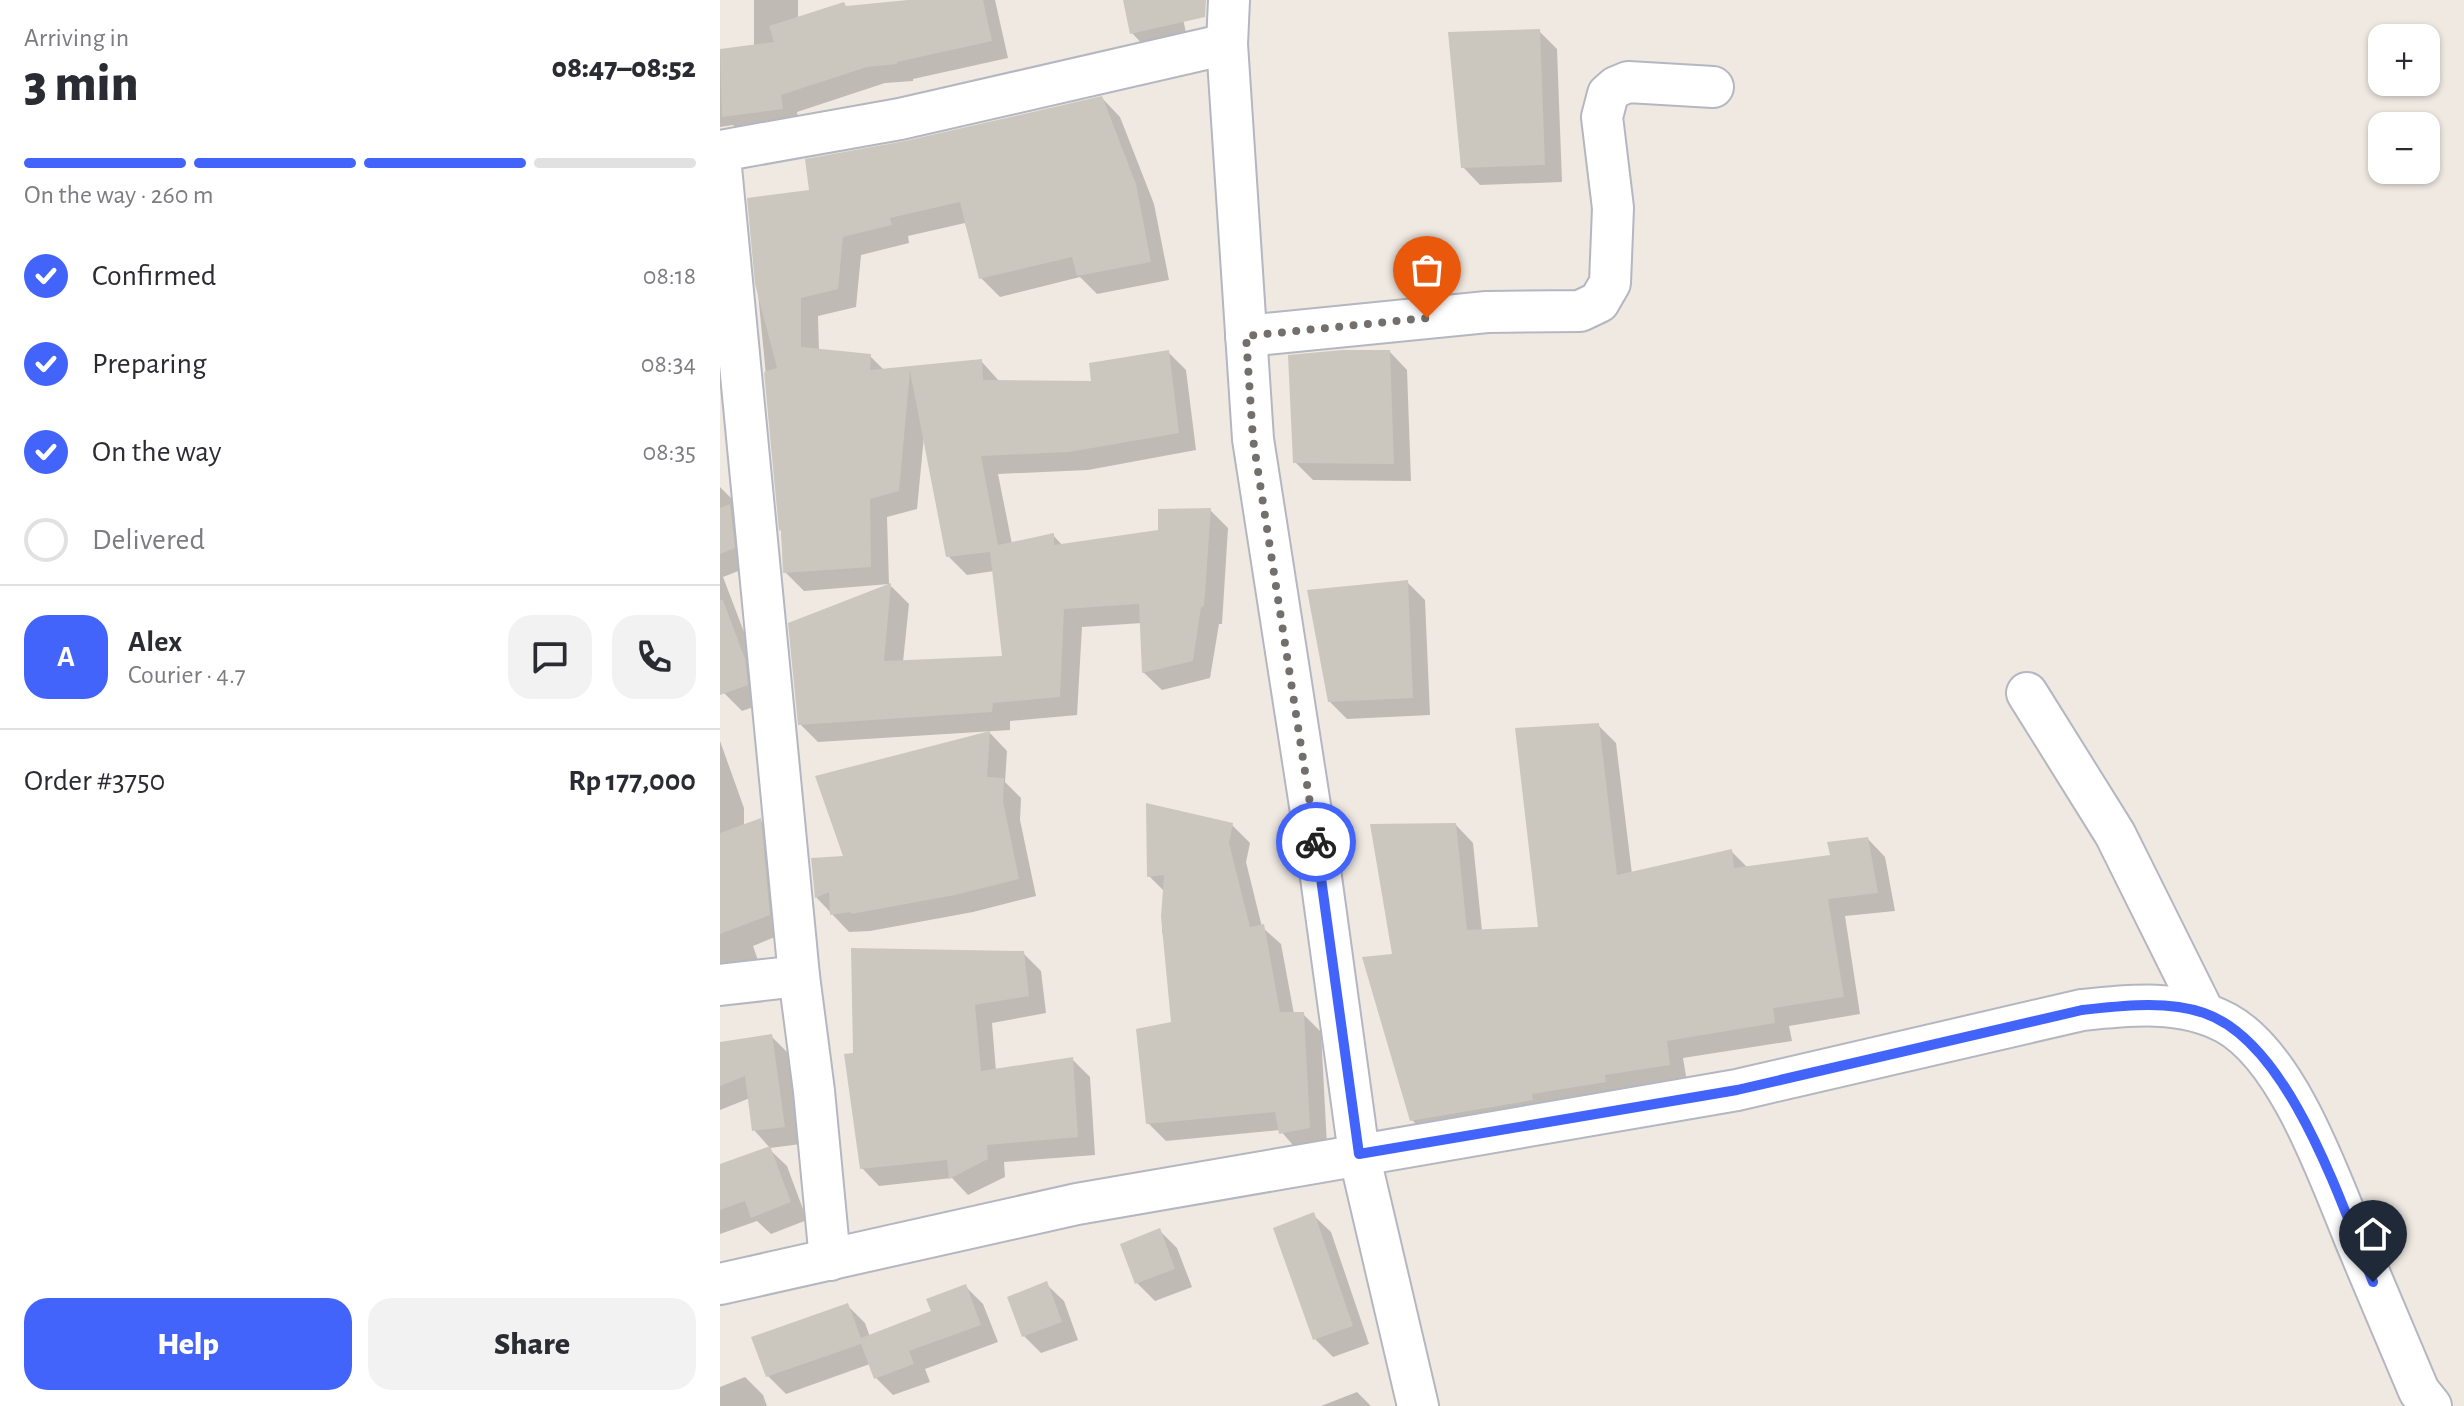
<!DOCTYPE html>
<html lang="en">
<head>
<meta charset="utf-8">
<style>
	:root { --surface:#fff; --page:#f2f2f3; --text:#2b2b33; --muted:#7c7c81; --line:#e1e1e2; --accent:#4264fb }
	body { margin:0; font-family:"Alegreya Sans",sans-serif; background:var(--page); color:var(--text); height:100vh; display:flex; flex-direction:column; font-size:30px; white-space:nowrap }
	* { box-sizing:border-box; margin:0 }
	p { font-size:26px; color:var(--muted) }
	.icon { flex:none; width:44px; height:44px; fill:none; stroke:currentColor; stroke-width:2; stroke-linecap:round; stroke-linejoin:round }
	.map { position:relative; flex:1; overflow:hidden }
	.side { display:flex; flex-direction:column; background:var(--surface); width:720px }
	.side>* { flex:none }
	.tools { position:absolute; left:1648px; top:24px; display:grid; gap:16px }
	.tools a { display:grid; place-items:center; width:72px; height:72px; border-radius:16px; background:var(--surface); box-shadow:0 2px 6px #0004; font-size:40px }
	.pin { position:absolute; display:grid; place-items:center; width:68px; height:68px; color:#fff; margin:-82px -34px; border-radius:50% 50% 50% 0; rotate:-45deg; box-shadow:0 0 8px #0007 }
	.pin .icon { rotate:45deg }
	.courier { position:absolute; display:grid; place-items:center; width:80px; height:80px; margin:-40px; border:6px solid #4264fb; border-radius:50%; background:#fff; color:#222; box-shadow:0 2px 10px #0007 }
	.head em { font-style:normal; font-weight:800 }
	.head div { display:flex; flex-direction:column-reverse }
	.head { display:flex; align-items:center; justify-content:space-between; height:136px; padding:0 24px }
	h1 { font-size:52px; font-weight:800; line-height:60px }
	.bar { display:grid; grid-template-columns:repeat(4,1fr); gap:12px 8px; align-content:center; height:96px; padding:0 24px }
	.bar i { height:10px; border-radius:6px; background:var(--line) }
	.bar .on { background:var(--accent) }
	.bar p { grid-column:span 4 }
	.line { display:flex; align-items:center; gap:20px; padding:0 24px; border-top:2px solid var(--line) }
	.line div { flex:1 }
	.round { display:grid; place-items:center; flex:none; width:84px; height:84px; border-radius:24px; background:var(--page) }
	ol { padding:0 24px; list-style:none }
	li { display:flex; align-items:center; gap:24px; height:88px }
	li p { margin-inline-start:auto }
	li .icon { padding:8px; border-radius:50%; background:var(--accent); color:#fff; stroke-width:4 }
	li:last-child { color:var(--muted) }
	li i { width:44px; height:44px; border:4px solid var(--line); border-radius:50% }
	.action { display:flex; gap:16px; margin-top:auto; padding:16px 24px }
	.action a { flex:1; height:92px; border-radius:24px; background:var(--accent); color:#fff; font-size:32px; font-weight:800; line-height:92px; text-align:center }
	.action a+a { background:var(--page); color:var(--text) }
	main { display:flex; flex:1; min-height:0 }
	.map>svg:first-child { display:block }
	.shadow { fill:#0003 }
	.building { fill:#cbc7bf }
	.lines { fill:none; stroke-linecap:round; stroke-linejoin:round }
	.street-casing { stroke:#b4b7c1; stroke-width:44 }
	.street { stroke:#fff; stroke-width:40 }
	.done { stroke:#726f6d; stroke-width:8; stroke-dasharray:0 14.4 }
	.route { stroke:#4264fb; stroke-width:10 }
</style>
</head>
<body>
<main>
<section class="side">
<div class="head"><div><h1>3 min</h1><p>Arriving in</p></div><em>08:47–08:52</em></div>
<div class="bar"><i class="on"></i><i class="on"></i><i class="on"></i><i></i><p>On the way · 260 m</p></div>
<ol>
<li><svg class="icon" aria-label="check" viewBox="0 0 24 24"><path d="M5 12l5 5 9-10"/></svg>Confirmed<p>08:18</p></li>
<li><svg class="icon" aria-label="check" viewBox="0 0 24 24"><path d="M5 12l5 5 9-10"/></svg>Preparing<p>08:34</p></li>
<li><svg class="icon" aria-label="check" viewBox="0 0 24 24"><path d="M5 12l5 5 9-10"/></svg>On the way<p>08:35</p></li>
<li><i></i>Delivered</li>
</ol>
<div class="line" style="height:144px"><b class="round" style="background:var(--accent);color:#fff">A</b><div><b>Alex</b><p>Courier · 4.7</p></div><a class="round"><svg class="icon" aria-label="chat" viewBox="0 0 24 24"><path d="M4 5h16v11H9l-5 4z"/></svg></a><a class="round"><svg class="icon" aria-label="phone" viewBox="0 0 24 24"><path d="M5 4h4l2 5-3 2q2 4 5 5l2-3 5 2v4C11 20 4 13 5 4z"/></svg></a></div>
<div class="line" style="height:104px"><div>Order #3750</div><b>Rp 177,000</b></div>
<div class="action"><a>Help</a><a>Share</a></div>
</section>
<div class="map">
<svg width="1744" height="1406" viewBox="0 0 1744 1406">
	<rect width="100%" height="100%" fill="#efe9e1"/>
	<g class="shadow">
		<polygon points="34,0 78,0 78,19 127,8 208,0 275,0 288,58 193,79 193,81 165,83 77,112 79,125 21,133 13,125 0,127 0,51 34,47"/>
		<polygon points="405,0 455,0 460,5 468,42 429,51 412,33"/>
		<polygon points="819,31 837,49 842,182 760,185 743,167"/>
		<polygon points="382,98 400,117 434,204 449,280 377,294 360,277 280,297 261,278 245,223 188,236 189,243 141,255 136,307 98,316 99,351 150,356 165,371 261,361 280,382 374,383 448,352 466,370 476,450 368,470 278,474 292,544 333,535 343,546 440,532 490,510 508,528 502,624 499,624 490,678 442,690 423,672 422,623 362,627 357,715 290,721 290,730 98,742 80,724 171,586 189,604 183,662 285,658 274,571 247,575 228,556 204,436 197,509 167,517 169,584 84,591 65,572 29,200 92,191 185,143"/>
		<polygon points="670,352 687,370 691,481 593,480 575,462"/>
		<polygon points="0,487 12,499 30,546 31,566 3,577 42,679 45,703 22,711 4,693 0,681"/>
		<polygon points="687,582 705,600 710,715 627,719 609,701"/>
		<polygon points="878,725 896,743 912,874 1011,851 1028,868 1112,857 1148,839 1165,857 1175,911 1125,916 1140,1014 1069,1026 1072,1041 963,1058 967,1082 710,1138 692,1120 674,955 736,825 753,843 762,931 820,929"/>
		<polygon points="270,733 287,751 285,782 301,798 300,820 316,896 253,912 150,931 129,932 96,897 126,858"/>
		<polygon points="0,741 24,808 24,826 40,820 58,838 67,932 33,946 41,969 0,979"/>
		<polygon points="512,825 530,843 526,862 542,927 561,944 574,1014 583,1014 601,1032 607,1146 578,1151 560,1130 446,1141 428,1123 453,1024 445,936 442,933 445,892 429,876"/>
		<polygon points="303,953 321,971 326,1013 272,1023 276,1071 352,1059 370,1077 375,1155 284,1162 285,1177 248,1195 232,1178 159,1186 142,1168 135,1055"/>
		<polygon points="52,1037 69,1054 81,1144 50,1148 34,1130 30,1098 0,1110 0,1044"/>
		<polygon points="49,1149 67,1166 87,1220 51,1234 37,1221 0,1234 0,1167"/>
		<polygon points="593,1215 611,1232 649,1344 613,1357 595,1339 556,1229"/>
		<polygon points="440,1231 457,1248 472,1287 435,1301 417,1283"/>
		<polygon points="326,1284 344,1301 358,1340 321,1353 304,1336"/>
		<polygon points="245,1286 263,1304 278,1342 205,1369 210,1382 173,1395 156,1378 150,1364 66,1394 48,1376 127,1305 145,1323 150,1337 213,1312"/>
		<polygon points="25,1377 43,1395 47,1406 0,1406 0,1387"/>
		<polygon points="637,1392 651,1406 601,1406"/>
	</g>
	<g class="building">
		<polygon points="188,0 263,0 272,41 177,62 177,64 147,67 61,95 63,109 2,117 0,49 54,42 49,26 124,2 126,6"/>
		<polygon points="403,0 486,0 485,17 410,34"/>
		<polygon points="820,29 825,165 741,168 728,32"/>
		<polygon points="382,96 416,184 431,262 357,276 352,257 259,279 240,202 170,218 172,225 123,237 118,289 81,298 81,347 151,354 150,370 262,359 263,380 371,381 369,363 449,350 459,433 349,452 261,456 278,545 334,533 334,545 438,530 438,509 491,508 484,606 481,607 473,661 422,673 419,604 344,609 340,697 273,703 272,712 78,725 68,623 171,583 164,661 282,656 270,552 226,557 190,371 179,491 150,499 151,567 63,573 61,530 59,531 44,372 57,368 35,284 27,198 89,190 85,159 185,141"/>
		<polygon points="622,350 670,350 674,464 573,463 568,355"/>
		<polygon points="10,504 15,548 0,554 0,508"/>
		<polygon points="688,580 693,698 608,702 587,590"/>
		<polygon points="0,600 3,600 25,659 28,685 0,695"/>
		<polygon points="879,723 897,875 1012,849 1014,868 1110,855 1107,842 1148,837 1158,893 1108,899 1124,997 1053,1008 1055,1023 947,1041 950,1065 885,1075 886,1082 812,1094 813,1100 690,1121 642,957 672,954 650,824 736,823 747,930 818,927 795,728"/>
		<polygon points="270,731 267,777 284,778 283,801 299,879 235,895 131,914 131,912 110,915 109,892 95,898 91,858 123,856 95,776"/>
		<polygon points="426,803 513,823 509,843 530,927 544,924 560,1012 584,1012 590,1128 559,1134 555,1112 426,1124 416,1029 451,1022 441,917 444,875 427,877"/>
		<polygon points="41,818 50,915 0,934 0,833"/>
		<polygon points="131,948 304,951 309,996 255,1005 261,1071 353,1057 358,1137 267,1145 268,1159 229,1179 227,1160 140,1169 124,1054 133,1053"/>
		<polygon points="52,1034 65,1127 32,1131 25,1076 0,1086 0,1042"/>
		<polygon points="50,1146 71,1202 31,1218 25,1201 0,1210 0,1164"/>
		<polygon points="594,1212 633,1326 593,1340 553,1228"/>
		<polygon points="440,1228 455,1269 415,1284 400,1244"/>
		<polygon points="327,1281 342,1322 302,1337 287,1297"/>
		<polygon points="246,1284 261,1325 189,1351 194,1364 154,1379 141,1344 46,1377 31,1337 128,1303 141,1338 211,1311 206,1299"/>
	</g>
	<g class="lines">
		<defs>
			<g id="street">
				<polyline points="509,0 507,44 533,439 600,870 639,1154 698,1406"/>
				<polyline points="0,151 180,119 507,44"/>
				<polyline points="0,157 79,976 94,1091 110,1260"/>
				<polyline points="526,336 767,312 860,311 879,302 890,283 893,208 882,117 888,94 896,87 908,82 993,87"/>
				<polyline points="1307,693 1395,834 1484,1013"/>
				<polyline points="0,985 79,976"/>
				<path d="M 0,1284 L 357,1204 L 1017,1090 L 1362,1010 C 1409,1005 1462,999 1506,1023 C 1568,1057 1609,1176 1635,1239 C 1656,1290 1678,1341 1699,1391 L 1711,1406"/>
			</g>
		</defs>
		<use href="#street" class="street-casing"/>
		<use href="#street" class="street"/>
	</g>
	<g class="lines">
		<polyline class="done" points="596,842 533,439 526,336 707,318"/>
		<path class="route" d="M 596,842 L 639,1154 L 1017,1090 L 1362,1010 C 1401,1006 1446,1000 1484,1013 C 1570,1042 1621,1204 1653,1282"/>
	</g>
</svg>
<div class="tools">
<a>+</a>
<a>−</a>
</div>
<div class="pin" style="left:707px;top:318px;background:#ea580c"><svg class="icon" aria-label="bag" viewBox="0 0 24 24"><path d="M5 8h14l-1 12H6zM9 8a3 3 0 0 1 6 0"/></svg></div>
<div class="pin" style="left:1653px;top:1282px;background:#1f2937"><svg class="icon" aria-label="home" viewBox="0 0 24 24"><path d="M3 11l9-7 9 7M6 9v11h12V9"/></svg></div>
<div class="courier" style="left:596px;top:842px"><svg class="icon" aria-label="bike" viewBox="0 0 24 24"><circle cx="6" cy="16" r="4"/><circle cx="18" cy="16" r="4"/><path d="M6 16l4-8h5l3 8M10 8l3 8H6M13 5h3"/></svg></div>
</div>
</main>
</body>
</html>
